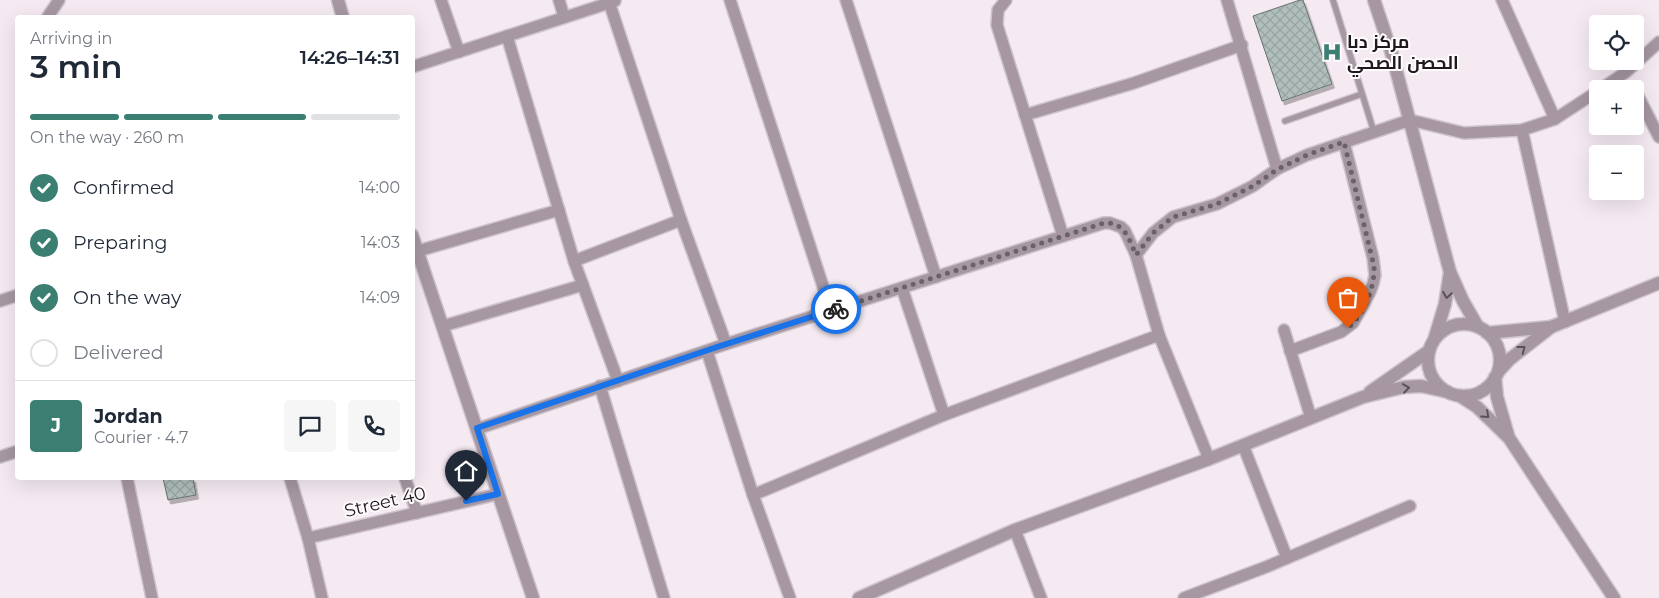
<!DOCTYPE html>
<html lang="en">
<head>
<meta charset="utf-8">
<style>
	:root { --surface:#fff; --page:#f6f6f7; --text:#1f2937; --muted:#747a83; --line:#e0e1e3; --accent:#3b7f73 }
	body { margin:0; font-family:Montserrat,Cairo,sans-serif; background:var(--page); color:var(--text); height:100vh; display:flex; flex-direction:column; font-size:19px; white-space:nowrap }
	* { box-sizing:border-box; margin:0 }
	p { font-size:16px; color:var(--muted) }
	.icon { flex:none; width:28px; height:28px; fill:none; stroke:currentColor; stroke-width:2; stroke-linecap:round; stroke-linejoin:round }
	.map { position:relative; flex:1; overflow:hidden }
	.side { position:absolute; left:15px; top:15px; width:400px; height:465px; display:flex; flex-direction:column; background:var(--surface); border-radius:5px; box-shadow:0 5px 20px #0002 }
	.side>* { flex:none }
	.fabs { position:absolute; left:1589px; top:15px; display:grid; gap:10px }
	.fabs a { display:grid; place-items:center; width:55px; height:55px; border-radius:5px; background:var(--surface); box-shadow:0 5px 20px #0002; font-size:25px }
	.pin { position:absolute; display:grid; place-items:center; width:42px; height:42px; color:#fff; margin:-51px -21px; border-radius:50% 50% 50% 0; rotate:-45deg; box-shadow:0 0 5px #0007 }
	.pin .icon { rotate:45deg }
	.courier { position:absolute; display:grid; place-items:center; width:50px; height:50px; margin:-25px; border:4px solid #1a73e8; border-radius:50%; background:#fff; color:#222; box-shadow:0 1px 6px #0007 }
	.overview em { font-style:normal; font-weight:600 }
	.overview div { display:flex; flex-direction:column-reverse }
	.overview { display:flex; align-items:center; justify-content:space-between; height:85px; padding:0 15px }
	h1 { font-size:32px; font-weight:600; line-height:38px }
	.bar { display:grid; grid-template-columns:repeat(4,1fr); gap:8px 5px; align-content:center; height:60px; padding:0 15px }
	.bar i { height:6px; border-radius:4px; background:var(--line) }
	.bar .selected { background:var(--accent) }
	.bar p { grid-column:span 4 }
	.line { display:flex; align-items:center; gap:12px; padding:0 15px; border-top:1px solid var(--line) }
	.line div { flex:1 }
	.round { display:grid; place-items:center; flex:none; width:52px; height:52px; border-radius:5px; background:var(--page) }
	ol { padding:0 15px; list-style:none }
	li { display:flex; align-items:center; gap:15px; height:55px }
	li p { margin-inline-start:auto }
	li .icon { padding:5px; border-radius:50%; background:var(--accent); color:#fff; stroke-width:4 }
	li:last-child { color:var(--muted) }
	li i { width:28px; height:28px; border:2px solid var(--line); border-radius:50% }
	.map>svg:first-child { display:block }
	.building { fill:url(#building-cross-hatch); stroke:#667370; filter:url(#shadow) }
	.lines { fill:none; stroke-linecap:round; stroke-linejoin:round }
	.service-casing { stroke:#cec4cb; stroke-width:8 }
	.minor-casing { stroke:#cec4cb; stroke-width:14 }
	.tertiary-casing { stroke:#cec4cb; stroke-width:15 }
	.service { stroke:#a697a2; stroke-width:5.5 }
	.minor { stroke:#a697a2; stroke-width:11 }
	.tertiary { stroke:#a697a2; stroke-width:12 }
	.oneway { stroke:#5b5258 }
	.done { stroke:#696267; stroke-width:5; stroke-dasharray:0 9 }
	.route { stroke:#1a73e8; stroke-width:6 }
	.labels { text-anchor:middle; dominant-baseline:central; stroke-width:4; stroke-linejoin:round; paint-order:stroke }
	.poi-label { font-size:18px; font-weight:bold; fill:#1d191c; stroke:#fefafd; text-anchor:start }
	.street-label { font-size:18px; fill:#1d191c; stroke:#fefafd }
</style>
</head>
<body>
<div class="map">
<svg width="1659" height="598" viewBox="0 0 1659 598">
	<defs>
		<pattern id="building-cross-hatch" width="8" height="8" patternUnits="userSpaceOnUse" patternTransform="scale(1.25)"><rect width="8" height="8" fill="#b1bfbc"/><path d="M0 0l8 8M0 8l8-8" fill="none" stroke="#98a4a1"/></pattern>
		<filter id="shadow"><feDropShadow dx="2.5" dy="4" stdDeviation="0" flood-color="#0004"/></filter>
	</defs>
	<rect width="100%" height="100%" fill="#f5eaf2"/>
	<g class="building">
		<polygon points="1300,0 1303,0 1332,84 1282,101 1253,16"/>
		<polygon points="163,478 193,478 196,495 168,500"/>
	</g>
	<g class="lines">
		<defs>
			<g id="service">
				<polyline points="1333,0 1374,132"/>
				<polyline points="1285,121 1362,94"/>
			</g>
			<g id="minor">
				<polyline points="441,0 459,52"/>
				<polyline points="559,0 564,17"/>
				<polyline points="730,0 831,311"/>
				<polyline points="846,0 936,277"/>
				<polyline points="1006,0 998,10 997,25 1063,236"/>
				<polyline points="1227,0 1277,169"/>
				<polyline points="1502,0 1555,119"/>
				<polyline points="609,2 681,220 726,344"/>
				<polyline points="47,18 59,0"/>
				<polyline points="507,36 574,261 618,381"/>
				<polyline points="412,67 615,1"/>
				<polyline points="1601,89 1626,72 1659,42"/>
				<polyline points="1635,90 1659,137"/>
				<polyline points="1025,115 1134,83 1242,45"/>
				<polyline points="1522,130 1565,322"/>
				<polyline points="418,251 559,210"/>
				<polyline points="1136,255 1153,233 1173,217 1217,204 1253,186 1277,169 1307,155 1410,120 1464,133 1522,130 1555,119 1598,91"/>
				<polyline points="574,261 681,220"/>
				<polyline points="902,288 944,415"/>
				<polyline points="0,301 18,295"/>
				<polyline points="443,326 583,285"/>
				<polyline points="1284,330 1311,418"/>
				<polyline points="707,351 753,495 790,598"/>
				<polyline points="1290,351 1341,332 1353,323 1370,292 1373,284 1375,275 1373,258 1344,142"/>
				<polyline points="600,386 664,598"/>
				<polyline points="477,429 726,344 1104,223 1110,223 1121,227 1125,231 1136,255 1159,335 1209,459"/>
				<polyline points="1243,445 1287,558"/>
				<polyline points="0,457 18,451"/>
				<polyline points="127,478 152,598"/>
				<polyline points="290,478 308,538 322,598"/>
				<polyline points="405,478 417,513"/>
				<polyline points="753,495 944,415 1159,335"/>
				<polyline points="1015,530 1041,598"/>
				<polyline points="308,538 498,494"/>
				<polyline points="1184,598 1266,567 1410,506"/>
			</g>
			<g id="tertiary">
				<polyline points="338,0 343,18"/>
				<polyline points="1374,0 1391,51 1450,272"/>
				<polyline points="412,235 533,598"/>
				<circle cx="1464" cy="360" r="36"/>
				<polyline points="1487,333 1551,327"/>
				<polyline points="1435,337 1445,304 1450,272 1463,301 1478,327"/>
				<polyline points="1498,372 1510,359 1551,327 1659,283"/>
				<polyline points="1495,377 1497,397 1508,435"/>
				<polyline points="1370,392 1429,351"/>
				<polyline points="1460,396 1477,407 1509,438 1614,598"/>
				<polyline points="859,598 1015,530 1209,459 1363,397 1404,387 1421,386 1448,392"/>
			</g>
		</defs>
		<use href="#service" class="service-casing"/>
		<use href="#minor" class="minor-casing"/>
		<use href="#tertiary" class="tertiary-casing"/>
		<use href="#service" class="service"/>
		<use href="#minor" class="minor"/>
		<use href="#tertiary" class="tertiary"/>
	</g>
	<defs><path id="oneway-chevron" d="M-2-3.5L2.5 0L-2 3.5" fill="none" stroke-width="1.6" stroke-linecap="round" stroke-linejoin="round" transform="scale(1.25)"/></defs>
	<g class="oneway">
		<use href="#oneway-chevron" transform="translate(1447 295) rotate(99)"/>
		<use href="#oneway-chevron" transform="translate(1522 349) rotate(-38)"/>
		<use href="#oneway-chevron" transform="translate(1406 388) rotate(-8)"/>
		<use href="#oneway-chevron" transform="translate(1486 415) rotate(42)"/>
	</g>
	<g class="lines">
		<path class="done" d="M 836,309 L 1104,223 C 1125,222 1129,239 1136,255 L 1153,233 L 1173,217 L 1217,204 L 1253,186 L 1278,169 L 1307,155 L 1344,142 L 1374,266 C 1375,288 1364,314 1348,328"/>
		<polyline class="route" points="466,501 498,494 477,428 717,347 836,309"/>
	</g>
	<defs>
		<symbol id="hospital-bare" viewBox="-9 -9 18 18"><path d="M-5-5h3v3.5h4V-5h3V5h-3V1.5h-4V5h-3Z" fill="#3b7f73" stroke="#fefafd" stroke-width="2.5" paint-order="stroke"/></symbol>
	</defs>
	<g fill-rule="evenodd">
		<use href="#hospital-bare" x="1318" y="38" width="28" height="28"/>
	</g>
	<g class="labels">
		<g class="poi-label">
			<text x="1347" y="42">مركز دبا<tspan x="1347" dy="21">الحصن الصحي</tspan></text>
		</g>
		<g class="street-label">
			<text transform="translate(385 502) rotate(-13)">Street 40</text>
		</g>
	</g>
</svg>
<div class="fabs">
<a><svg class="icon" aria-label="locate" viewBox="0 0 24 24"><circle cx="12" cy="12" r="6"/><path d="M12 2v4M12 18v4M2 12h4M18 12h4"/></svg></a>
<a>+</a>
<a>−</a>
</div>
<div class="pin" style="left:1348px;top:328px;background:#ea580c"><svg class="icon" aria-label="bag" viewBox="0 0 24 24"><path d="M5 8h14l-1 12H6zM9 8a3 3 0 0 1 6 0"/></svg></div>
<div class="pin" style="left:466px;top:501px;background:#1f2937"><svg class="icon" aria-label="home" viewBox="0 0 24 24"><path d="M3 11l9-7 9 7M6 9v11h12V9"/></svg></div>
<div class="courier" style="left:836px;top:309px"><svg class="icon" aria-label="bike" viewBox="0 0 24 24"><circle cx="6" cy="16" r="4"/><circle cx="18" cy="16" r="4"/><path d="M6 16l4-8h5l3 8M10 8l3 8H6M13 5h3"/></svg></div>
<section class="side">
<div class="overview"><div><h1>3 min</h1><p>Arriving in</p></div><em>14:26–14:31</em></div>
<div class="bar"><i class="selected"></i><i class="selected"></i><i class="selected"></i><i></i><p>On the way · 260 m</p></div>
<ol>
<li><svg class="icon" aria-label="check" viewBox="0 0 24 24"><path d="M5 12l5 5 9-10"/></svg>Confirmed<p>14:00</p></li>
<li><svg class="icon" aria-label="check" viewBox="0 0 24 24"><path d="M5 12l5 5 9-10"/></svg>Preparing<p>14:03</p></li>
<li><svg class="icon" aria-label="check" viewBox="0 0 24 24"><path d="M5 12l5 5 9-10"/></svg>On the way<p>14:09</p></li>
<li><i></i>Delivered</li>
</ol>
<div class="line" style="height:90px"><b class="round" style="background:var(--accent);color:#fff">J</b><div><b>Jordan</b><p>Courier · 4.7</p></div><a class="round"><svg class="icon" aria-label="chat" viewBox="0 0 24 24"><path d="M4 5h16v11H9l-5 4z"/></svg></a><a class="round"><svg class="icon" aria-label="phone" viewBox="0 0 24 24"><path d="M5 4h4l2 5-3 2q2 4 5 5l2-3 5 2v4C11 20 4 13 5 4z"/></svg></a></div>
</section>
</div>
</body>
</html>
